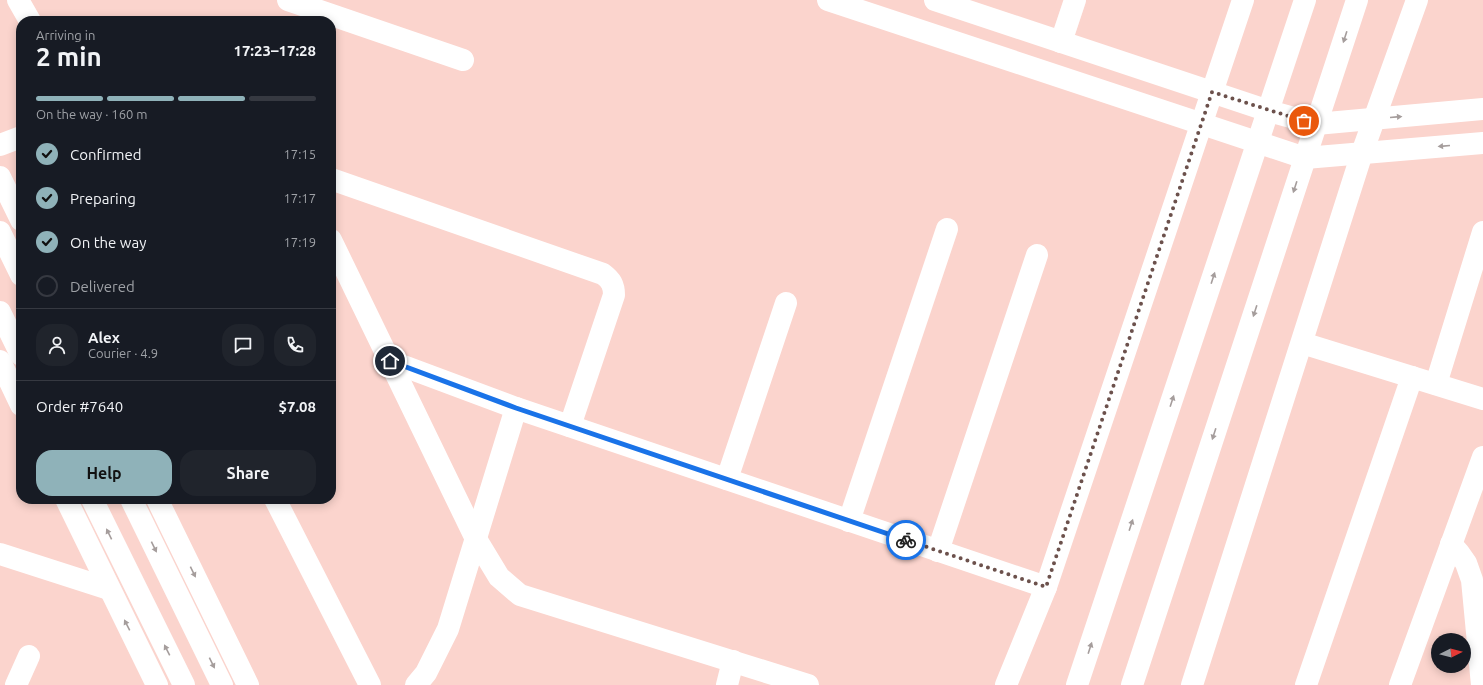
<!DOCTYPE html>
<html lang="en">
<head>
<meta charset="utf-8">
<style>
	:root { --surface:#171b24; --page:#20242c; --text:#f1f3f6; --muted:#9ea1a6; --line:#363941; --accent:#8fb2b9 }
	body { margin:0; font-family:Ubuntu,sans-serif; background:var(--page); color:var(--text); height:100vh; display:flex; flex-direction:column; font-size:15px; white-space:nowrap }
	* { box-sizing:border-box; margin:0 }
	p { font-size:13px; color:var(--muted) }
	.icon { flex:none; width:22px; height:22px; fill:none; stroke:currentColor; stroke-width:2; stroke-linecap:round; stroke-linejoin:round }
	.map { position:relative; flex:1; overflow:hidden }
	.side { position:absolute; left:16px; top:16px; width:320px; height:488px; display:flex; flex-direction:column; background:var(--surface); border-radius:16px; box-shadow:0 2px 10px #0003 }
	.side>* { flex:none }
	.needle { width:26px; rotate:84deg }
	.fabs { position:absolute; left:1431px; top:633px; display:grid; gap:8px }
	.fabs a { display:grid; place-items:center; width:40px; height:40px; border-radius:50%; background:var(--surface); box-shadow:0 2px 10px #0003; font-size:20px }
	.pin { position:absolute; display:grid; place-items:center; width:34px; height:34px; color:#fff; margin:-17px; border:2px solid #fff; border-radius:50%; box-shadow:0 1px 4px #0007 }
	.courier { position:absolute; display:grid; place-items:center; width:40px; height:40px; margin:-20px; border:3px solid #1a73e8; border-radius:50%; background:#fff; color:#222; box-shadow:0 1px 5px #0007 }
	.overview em { font-style:normal; font-weight:700 }
	.overview div { display:flex; flex-direction:column-reverse }
	.overview { display:flex; align-items:center; justify-content:space-between; height:68px; padding:0 20px }
	h1 { font-size:26px; font-weight:700; line-height:30px }
	.bar { display:grid; grid-template-columns:repeat(4,1fr); gap:6px 4px; align-content:center; height:48px; padding:0 20px }
	.bar i { height:5px; border-radius:3px; background:var(--line) }
	.bar .active { background:var(--accent) }
	.bar p { grid-column:span 4 }
	.line { display:flex; align-items:center; gap:10px; padding:0 20px; border-top:1px solid var(--line) }
	.line div { flex:1 }
	.round { display:grid; place-items:center; flex:none; width:42px; height:42px; border-radius:16px; background:var(--page) }
	ol { padding:0 20px; list-style:none }
	li { display:flex; align-items:center; gap:12px; height:44px }
	li p { margin-inline-start:auto }
	li .icon { padding:4px; border-radius:50%; background:var(--accent); color:#111; stroke-width:4 }
	li:last-child { color:var(--muted) }
	li i { width:22px; height:22px; border:2px solid var(--line); border-radius:50% }
	.primary-button { display:flex; gap:8px; margin-top:auto; padding:8px 20px }
	.primary-button a { flex:1; height:46px; border-radius:16px; background:var(--accent); color:#111; font-size:16px; font-weight:700; line-height:46px; text-align:center }
	.primary-button a+a { background:var(--page); color:var(--text) }
	.map>svg:first-child { display:block }
	.lines { fill:none; stroke-linecap:round; stroke-linejoin:round }
	.street { stroke:#fff; stroke-width:22 }
	.secondary { stroke:#fff; stroke-width:22 }
	.oneway { fill:#a59d9c }
	.done { stroke:#6c514c; stroke-width:4; stroke-dasharray:0 7.2 }
	.route { stroke:#1a73e8; stroke-width:5 }
</style>
</head>
<body>
<div class="map">
<svg width="1483" height="685" viewBox="0 0 1483 685">
	<rect width="100%" height="100%" fill="#fbd4cd"/>
	<g class="lines">
		<g class="street">
			<polyline points="18,0 30,21"/>
			<polyline points="288,0 463,60"/>
			<polyline points="828,0 1305,158 1483,143"/>
			<polyline points="935,0 1269,111 1316,124 1483,109"/>
			<polyline points="1061,42 1075,0"/>
			<polyline points="0,145 21,137"/>
			<polyline points="0,177 21,220"/>
			<path d="M 331,179 L 603,274 C 611,280 614,285 614,295 L 570,426"/>
			<polyline points="331,240 476,539 499,577 520,595 808,685"/>
			<polyline points="1302,343 1483,399"/>
			<polyline points="0,361 21,405"/>
			<polyline points="390,361 516,408 1046,587"/>
			<polyline points="1436,384 1483,232"/>
			<polyline points="727,479 786,303"/>
			<polyline points="66,499 157,685"/>
			<polyline points="157,499 248,685"/>
			<polyline points="275,499 370,685"/>
			<polyline points="849,521 947,229"/>
			<polyline points="1451,544 1459,553 1466,563 1472,580 1482,685"/>
			<polyline points="938,551 1037,255"/>
			<polyline points="0,554 109,589"/>
			<polyline points="16,685 29,656"/>
			<polyline points="416,685 426,673 448,629 516,408"/>
			<polyline points="727,685 733,661"/>
			<polyline points="1006,685 1046,587 1243,0"/>
			<polyline points="1192,685 1362,153 1417,0"/>
			<polyline points="1306,685 1412,377"/>
			<polyline points="1400,685 1483,457"/>
		</g>
		<g class="secondary">
			<polyline points="0,232 21,275"/>
			<polyline points="0,312 21,355"/>
			<polyline points="92,499 184,685"/>
			<polyline points="131,499 222,685"/>
			<polyline points="1077,685 1305,0"/>
			<polyline points="1132,685 1357,0"/>
		</g>
	</g>
	<defs><path id="oneway-solid" d="M-6-.8H1V-3.2L6.5 0L1 3.2V.8H-6Z"/></defs>
	<g class="oneway">
		<use href="#oneway-solid" transform="translate(1345 37) rotate(108)"/>
		<use href="#oneway-solid" transform="translate(1396 117) rotate(-5)"/>
		<use href="#oneway-solid" transform="translate(1444 146) rotate(175)"/>
		<use href="#oneway-solid" transform="translate(1295 187) rotate(108)"/>
		<use href="#oneway-solid" transform="translate(1213 278) rotate(-72)"/>
		<use href="#oneway-solid" transform="translate(1255 311) rotate(108)"/>
		<use href="#oneway-solid" transform="translate(1172 401) rotate(-72)"/>
		<use href="#oneway-solid" transform="translate(1214 434) rotate(108)"/>
		<use href="#oneway-solid" transform="translate(1131 525) rotate(-72)"/>
		<use href="#oneway-solid" transform="translate(109 534) rotate(-116)"/>
		<use href="#oneway-solid" transform="translate(154 547) rotate(64)"/>
		<use href="#oneway-solid" transform="translate(193 572) rotate(64)"/>
		<use href="#oneway-solid" transform="translate(127 625) rotate(-117)"/>
		<use href="#oneway-solid" transform="translate(1090 648) rotate(-72)"/>
		<use href="#oneway-solid" transform="translate(167 650) rotate(-117)"/>
		<use href="#oneway-solid" transform="translate(212 663) rotate(64)"/>
	</g>
	<g class="lines">
		<polyline class="done" points="906,540 1046,587 1212,92 1304,121"/>
		<polyline class="route" points="390,361 516,408 906,540"/>
	</g>
</svg>
<div class="fabs">
<a><svg class="needle" viewBox="-14 -14 28 28"><path d="M0-13l5 13h-10z" fill="#e53935"/><path d="M0 13l5-13h-10z" fill="#9ea1a6"/></svg></a>
</div>
<div class="pin" style="left:1304px;top:121px;background:#ea580c"><svg class="icon" aria-label="bag" viewBox="0 0 24 24"><path d="M5 8h14l-1 12H6zM9 8a3 3 0 0 1 6 0"/></svg></div>
<div class="pin" style="left:390px;top:361px;background:#1f2937"><svg class="icon" aria-label="home" viewBox="0 0 24 24"><path d="M3 11l9-7 9 7M6 9v11h12V9"/></svg></div>
<div class="courier" style="left:906px;top:540px"><svg class="icon" aria-label="bike" viewBox="0 0 24 24"><circle cx="6" cy="16" r="4"/><circle cx="18" cy="16" r="4"/><path d="M6 16l4-8h5l3 8M10 8l3 8H6M13 5h3"/></svg></div>
<section class="side">
<div class="overview"><div><h1>2 min</h1><p>Arriving in</p></div><em>17:23–17:28</em></div>
<div class="bar"><i class="active"></i><i class="active"></i><i class="active"></i><i></i><p>On the way · 160 m</p></div>
<ol>
<li><svg class="icon" aria-label="check" viewBox="0 0 24 24"><path d="M5 12l5 5 9-10"/></svg>Confirmed<p>17:15</p></li>
<li><svg class="icon" aria-label="check" viewBox="0 0 24 24"><path d="M5 12l5 5 9-10"/></svg>Preparing<p>17:17</p></li>
<li><svg class="icon" aria-label="check" viewBox="0 0 24 24"><path d="M5 12l5 5 9-10"/></svg>On the way<p>17:19</p></li>
<li><i></i>Delivered</li>
</ol>
<div class="line" style="height:72px"><a class="round"><svg class="icon" aria-label="person" viewBox="0 0 24 24"><circle cx="12" cy="8" r="4"/><path d="M4 21q1-7 8-7t8 7"/></svg></a><div><b>Alex</b><p>Courier · 4.9</p></div><a class="round"><svg class="icon" aria-label="chat" viewBox="0 0 24 24"><path d="M4 5h16v11H9l-5 4z"/></svg></a><a class="round"><svg class="icon" aria-label="phone" viewBox="0 0 24 24"><path d="M5 4h4l2 5-3 2q2 4 5 5l2-3 5 2v4C11 20 4 13 5 4z"/></svg></a></div>
<div class="line" style="height:52px"><div>Order #7640</div><b>$7.08</b></div>
<div class="primary-button"><a>Help</a><a>Share</a></div>
</section>
</div>
</body>
</html>
